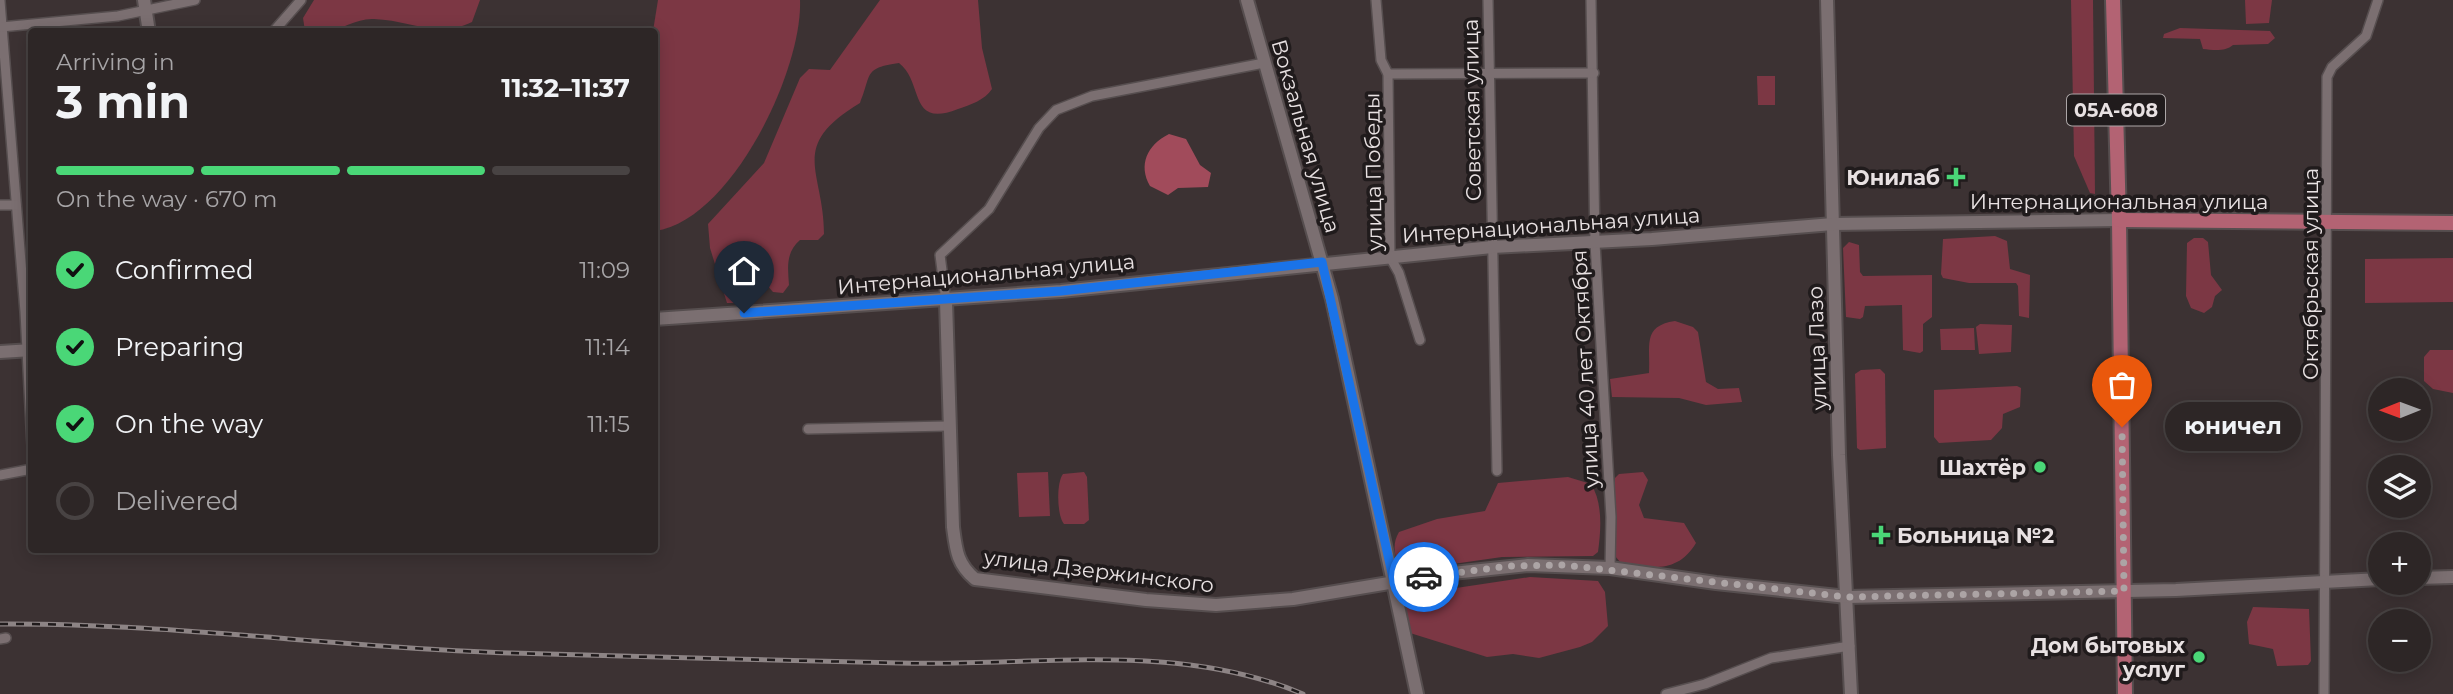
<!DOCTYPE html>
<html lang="en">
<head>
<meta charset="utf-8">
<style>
	:root { --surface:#2d2626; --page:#352e2e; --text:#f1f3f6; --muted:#a7a5a7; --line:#484343; --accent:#4ad777 }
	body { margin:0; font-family:Montserrat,sans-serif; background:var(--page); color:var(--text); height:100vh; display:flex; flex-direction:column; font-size:26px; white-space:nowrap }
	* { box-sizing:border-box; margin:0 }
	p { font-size:23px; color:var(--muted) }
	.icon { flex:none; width:38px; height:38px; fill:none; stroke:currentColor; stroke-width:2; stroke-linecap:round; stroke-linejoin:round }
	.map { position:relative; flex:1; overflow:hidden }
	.panel { position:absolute; left:28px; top:28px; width:630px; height:525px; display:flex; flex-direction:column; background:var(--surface); border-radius:7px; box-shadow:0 4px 18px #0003,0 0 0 2px var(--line) }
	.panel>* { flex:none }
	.needle { width:46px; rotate:269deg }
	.buttons { position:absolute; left:2368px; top:378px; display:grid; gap:14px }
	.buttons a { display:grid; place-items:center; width:63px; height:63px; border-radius:50%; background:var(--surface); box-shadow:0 4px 18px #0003,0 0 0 2px var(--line); font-size:35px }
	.pin { position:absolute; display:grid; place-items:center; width:60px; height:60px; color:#fff; margin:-72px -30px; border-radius:50% 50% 50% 0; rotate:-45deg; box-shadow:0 0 7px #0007 }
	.pin .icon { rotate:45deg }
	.courier { position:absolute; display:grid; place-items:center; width:70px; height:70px; margin:-35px; border:5px solid #1a73e8; border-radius:50%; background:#fff; color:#222; box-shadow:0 2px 9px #0007 }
	.bubble { position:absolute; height:49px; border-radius:24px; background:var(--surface); box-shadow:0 4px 18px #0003,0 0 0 2px var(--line); font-size:23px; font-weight:700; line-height:49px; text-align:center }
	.head em { font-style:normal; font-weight:700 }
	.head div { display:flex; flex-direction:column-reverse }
	.head { display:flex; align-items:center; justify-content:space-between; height:119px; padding:0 28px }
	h1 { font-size:46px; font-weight:700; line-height:52px }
	.bar { display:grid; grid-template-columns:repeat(4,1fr); gap:10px 7px; align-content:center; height:84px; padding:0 28px }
	.bar i { height:9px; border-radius:5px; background:var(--line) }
	.bar .active { background:var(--accent) }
	.bar p { grid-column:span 4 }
	ol { padding:0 28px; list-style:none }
	li { display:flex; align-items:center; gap:21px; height:77px }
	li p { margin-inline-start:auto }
	li .icon { padding:7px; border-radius:50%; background:var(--accent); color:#111; stroke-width:4 }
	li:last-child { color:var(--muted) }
	li i { width:38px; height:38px; border:4px solid var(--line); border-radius:50% }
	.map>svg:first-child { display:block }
	.green { fill:#7c3744 }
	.water { fill:#a14b5b }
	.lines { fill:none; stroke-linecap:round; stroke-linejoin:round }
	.street-casing { stroke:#564e4f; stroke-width:12 }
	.secondary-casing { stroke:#564e4f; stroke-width:16 }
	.primary-casing { stroke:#564e4f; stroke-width:18 }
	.street { stroke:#7b6f71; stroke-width:9 }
	.secondary { stroke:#7b6f71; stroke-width:12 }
	.primary { stroke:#b36373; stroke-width:14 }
	.rail-casing { stroke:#8d8485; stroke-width:5 }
	.rail { stroke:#201b1c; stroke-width:2.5; stroke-dasharray:8; stroke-linecap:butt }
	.done { stroke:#aca4a5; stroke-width:7; stroke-dasharray:0 12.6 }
	.route { stroke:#1a73e8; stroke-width:9 }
	.poi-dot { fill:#4ad777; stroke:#201b1c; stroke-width:2.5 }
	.labels { text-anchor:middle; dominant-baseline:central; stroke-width:7; stroke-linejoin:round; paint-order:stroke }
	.shield { fill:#201b1c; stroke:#aca6a7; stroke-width:2 }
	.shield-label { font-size:19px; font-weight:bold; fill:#e8e1e2 }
	.street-label { font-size:21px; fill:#e8e1e2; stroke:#201b1c }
	.poi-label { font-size:21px; font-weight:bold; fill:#e8e1e2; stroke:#201b1c; text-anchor:end }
</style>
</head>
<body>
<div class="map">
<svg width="2453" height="694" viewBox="0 0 2453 694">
	<rect width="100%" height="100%" fill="#3c3233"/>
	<g class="green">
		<path d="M 314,0 L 480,0 L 472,22 C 438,39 409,20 374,19 C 357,18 342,29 327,32 C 320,32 312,32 305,31 L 303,18 Z"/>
		<path d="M 658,0 L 800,0 C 803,70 731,221 655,231 L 653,31 Z"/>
		<path d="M 880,0 L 978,0 L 982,48 L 992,89 C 985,100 970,105 958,109 C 908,129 924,82 899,63 C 863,68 872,74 860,103 C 787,147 824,170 824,234 L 818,240 L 800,240 C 785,253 788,269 789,285 L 783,293 L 773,292 L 766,284 L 751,303 L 727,303 L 710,248 L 708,224 L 764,163 L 800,78 L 809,69 L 830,70 Z"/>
		<polygon points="2071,0 2093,0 2095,194 2090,193 2074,156"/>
		<polygon points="2245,0 2272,0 2269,23 2246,24"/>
		<path d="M 2180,28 L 2270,31 L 2275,38 L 2268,44 L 2233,45 C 2225,52 2213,50 2203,49 L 2200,39 L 2163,38 L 2164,34 Z"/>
		<polygon points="1757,76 1775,76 1775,105 1758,105"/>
		<polygon points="1995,236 2007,241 2010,269 2030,275 2029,318 2019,316 2018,286 2016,283 1969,283 1943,278 1941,274 1943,239"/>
		<polygon points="2194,238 2203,238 2208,242 2211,275 2222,290 2215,296 2212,307 2204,313 2191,308 2186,296 2187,243"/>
		<polygon points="1849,242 1859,245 1860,272 1863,276 1932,275 1932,317 1923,324 1923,351 1920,353 1903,350 1902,305 1865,306 1863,317 1860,319 1846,317 1843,248"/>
		<polygon points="2453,258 2453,302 2365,303 2365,259"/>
		<path d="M 1675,321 L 1693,327 L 1698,332 L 1706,382 L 1718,389 L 1739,388 L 1742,402 L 1706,405 L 1679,398 L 1612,397 L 1610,379 L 1649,373 C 1651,347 1641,326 1675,321 Z"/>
		<polygon points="1980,324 2012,325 2011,352 1979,354 1976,327"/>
		<polygon points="1974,328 1975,350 1941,350 1940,329"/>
		<polygon points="2430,350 2453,350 2453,393 2433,389 2424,381 2424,357"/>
		<polygon points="1880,369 1885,374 1886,448 1860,450 1857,448 1855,374 1861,370"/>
		<polygon points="2017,386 2021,388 2020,407 2003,414 2002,428 1991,440 1939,443 1934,437 1934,390"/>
		<polygon points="1048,472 1050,516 1019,517 1017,473"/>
		<path d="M 1084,472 L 1087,477 L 1089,520 L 1084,524 L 1064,524 C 1057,516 1056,483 1063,474 Z"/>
		<path d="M 1643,472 L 1648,480 L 1639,505 L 1644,518 L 1684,523 L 1696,543 C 1677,574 1652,568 1621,563 L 1615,556 L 1615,478 L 1619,474 Z"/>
		<path d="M 1568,477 L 1591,484 C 1603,503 1601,530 1598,552 L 1593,556 L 1502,557 L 1411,570 L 1400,568 C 1394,555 1392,544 1399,532 L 1437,519 L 1485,511 L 1498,483 Z"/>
		<polygon points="1530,577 1598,581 1605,592 1608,626 1592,642 1580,647 1539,658 1513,654 1487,657 1410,633 1404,599 1416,594"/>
		<polygon points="2253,607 2309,609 2311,661 2308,665 2277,666 2273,649 2249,644 2247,622"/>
	</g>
	<path class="water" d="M 1169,134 L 1186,139 L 1200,165 L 1211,173 L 1208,187 L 1178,188 L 1168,195 L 1150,186 C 1138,165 1147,145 1169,134 Z"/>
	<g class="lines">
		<defs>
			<g id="street">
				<polyline points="1376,0 1381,60 1388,74 1390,257 1399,273 1420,340"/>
				<polyline points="1488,0 1497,471"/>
				<polyline points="1591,0 1595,243 1611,517 1610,568"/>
				<polyline points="0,1 25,312 32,446"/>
				<polyline points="1,27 118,16 195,0"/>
				<polyline points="273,32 301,0"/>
				<polyline points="1388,74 1594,73"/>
				<polyline points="0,205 16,205"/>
				<polyline points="946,301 940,255 989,209 1039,128 1056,110 1092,96 1264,63"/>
				<polyline points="808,429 948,426"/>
				<polyline points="0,475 32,469"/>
				<polyline points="0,639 6,638"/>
				<polyline points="1666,694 1705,684 1771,658 1850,646"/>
				<polyline points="2324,694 2327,77 2332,67 2366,36 2378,0"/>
			</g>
			<g id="secondary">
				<polyline points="144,0 149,32"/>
				<polyline points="1247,0 1332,299 1417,694"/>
				<polyline points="1827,0 1839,455 1851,694"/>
				<path d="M 946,301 L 953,527 C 956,550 957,564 975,579 L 1146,600 L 1216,605 L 1293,599 L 1443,574 L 1528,565 L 1610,568 L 1716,583 L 1847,597 L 2176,590 L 2380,579"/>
				<polyline points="654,319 1061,291 1492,247 1652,239 1833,224 2119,220"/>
				<polyline points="0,352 32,350"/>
				<polyline points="2418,578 2453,577"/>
			</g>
			<g id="primary">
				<polyline points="2113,0 2119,220 2125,694"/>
				<polyline points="2119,220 2453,223"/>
			</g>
		</defs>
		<use href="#street" class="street-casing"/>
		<use href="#secondary" class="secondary-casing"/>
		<use href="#primary" class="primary-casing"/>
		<use href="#street" class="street"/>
		<use href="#secondary" class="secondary"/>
		<use href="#primary" class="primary"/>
		<defs>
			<path id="rail" d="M 0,624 C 171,623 341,648 512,653 C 641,657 771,660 900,663 C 1035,667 1175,640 1303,694"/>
		</defs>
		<use href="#rail" class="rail-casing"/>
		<use href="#rail" class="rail"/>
	</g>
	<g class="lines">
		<polyline class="done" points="1424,577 1509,566 1564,565 1847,597 2124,591 2122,427"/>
		<polyline class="route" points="744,313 1061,291 1322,262 1394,582 1424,577"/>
	</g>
	<g class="poi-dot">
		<path d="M1952.5 166.5h7v7h7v7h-7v7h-7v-7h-7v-7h7z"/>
		<circle cx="2040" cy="467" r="7"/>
		<path d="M1877.5 524.5h7v7h7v7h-7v7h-7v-7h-7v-7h7z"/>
		<circle cx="2199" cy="657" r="7"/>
	</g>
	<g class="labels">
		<rect class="shield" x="2067" y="94.5" width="98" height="31" rx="5"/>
		<g class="shield-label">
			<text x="2116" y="110">05А-608</text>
		</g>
		<g class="street-label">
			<text transform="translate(1472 110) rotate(-91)">Советская улица</text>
			<text transform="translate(1306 136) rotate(74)">Вокзальная улица</text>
			<text transform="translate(1373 172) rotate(-91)">улица Победы</text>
			<text x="2119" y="201">Интернациональная улица</text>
			<text transform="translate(1551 225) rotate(-4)">Интернациональная улица</text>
			<text transform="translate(986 274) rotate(-5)">Интернациональная улица</text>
			<text transform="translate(2310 274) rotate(-90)">Октябрьская улица</text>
			<text transform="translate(1817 348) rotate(-92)">улица Лазо</text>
			<text transform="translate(1585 369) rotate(-93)">улица 40 лет Октября</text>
			<text transform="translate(1099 571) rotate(7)">улица Дзержинского</text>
		</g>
		<g class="poi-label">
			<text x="1940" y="177">Юнилаб</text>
			<text x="2026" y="467">Шахтёр</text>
			<text x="1897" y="535" text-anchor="start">Больница №2</text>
			<text x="2185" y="645">Дом бытовых<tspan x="2185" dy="24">услуг</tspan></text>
		</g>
	</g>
</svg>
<div class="buttons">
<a><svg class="needle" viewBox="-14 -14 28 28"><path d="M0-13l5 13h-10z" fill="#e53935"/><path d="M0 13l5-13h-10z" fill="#a7a5a7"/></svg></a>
<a><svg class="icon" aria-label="layers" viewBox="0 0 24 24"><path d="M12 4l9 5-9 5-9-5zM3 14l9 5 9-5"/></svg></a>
<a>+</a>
<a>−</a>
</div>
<div class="pin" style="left:2122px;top:427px;background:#ea580c"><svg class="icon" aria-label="bag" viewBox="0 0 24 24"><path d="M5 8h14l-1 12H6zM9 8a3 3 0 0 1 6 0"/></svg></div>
<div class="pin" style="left:744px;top:313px;background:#1f2937"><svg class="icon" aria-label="home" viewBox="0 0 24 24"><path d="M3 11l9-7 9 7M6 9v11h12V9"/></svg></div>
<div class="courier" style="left:1424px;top:577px"><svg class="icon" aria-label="car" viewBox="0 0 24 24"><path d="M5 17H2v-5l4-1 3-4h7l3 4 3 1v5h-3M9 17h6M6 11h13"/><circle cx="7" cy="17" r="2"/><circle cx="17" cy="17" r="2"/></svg></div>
<div class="bubble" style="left:2165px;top:402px;width:136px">юничел</div>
<section class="panel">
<div class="head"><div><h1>3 min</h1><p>Arriving in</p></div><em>11:32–11:37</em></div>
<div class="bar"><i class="active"></i><i class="active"></i><i class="active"></i><i></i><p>On the way · 670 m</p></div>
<ol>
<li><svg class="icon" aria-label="check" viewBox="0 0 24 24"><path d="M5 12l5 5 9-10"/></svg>Confirmed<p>11:09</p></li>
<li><svg class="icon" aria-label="check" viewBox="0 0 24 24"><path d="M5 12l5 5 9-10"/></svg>Preparing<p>11:14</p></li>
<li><svg class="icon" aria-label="check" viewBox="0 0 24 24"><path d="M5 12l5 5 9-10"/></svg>On the way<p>11:15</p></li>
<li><i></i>Delivered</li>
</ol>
</section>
</div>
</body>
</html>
